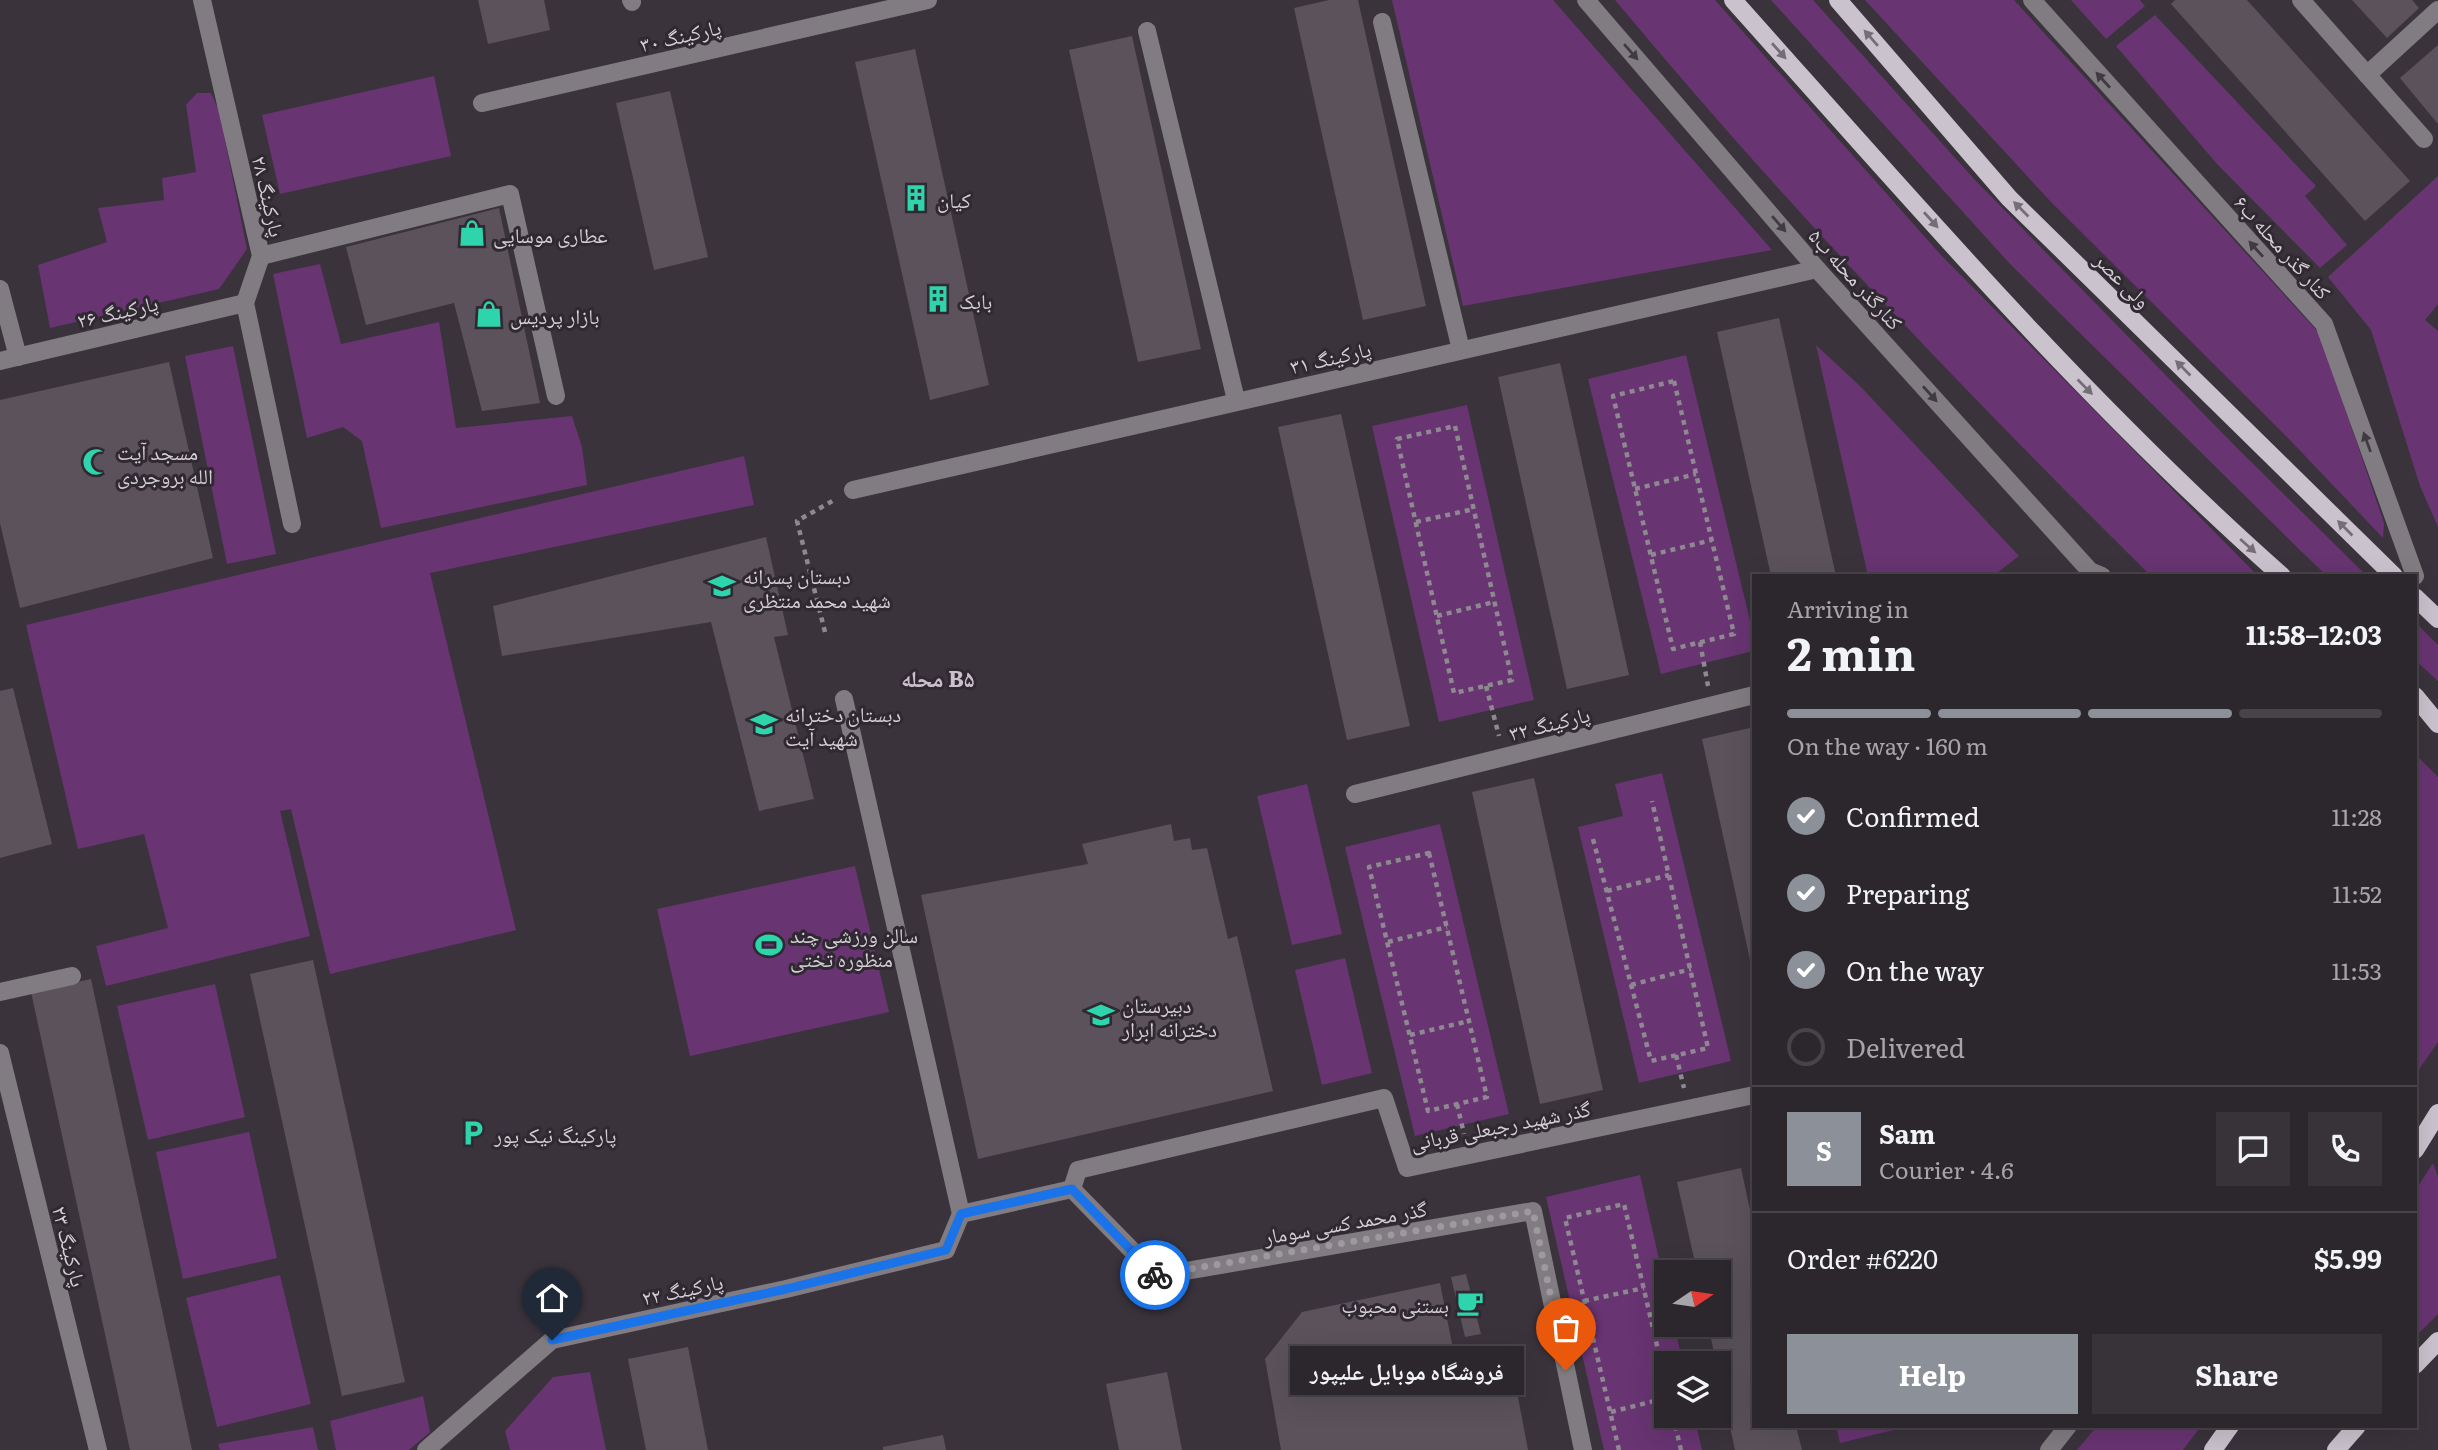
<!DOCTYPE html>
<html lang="en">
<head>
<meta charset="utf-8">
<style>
	:root { --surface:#2c262d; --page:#383239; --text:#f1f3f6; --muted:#a6a5aa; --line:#484349; --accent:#8c9099 }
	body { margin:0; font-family:Literata,"Noto Naskh Arabic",serif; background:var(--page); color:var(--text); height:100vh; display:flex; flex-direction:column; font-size:26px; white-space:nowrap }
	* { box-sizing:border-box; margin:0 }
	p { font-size:23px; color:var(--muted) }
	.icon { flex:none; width:38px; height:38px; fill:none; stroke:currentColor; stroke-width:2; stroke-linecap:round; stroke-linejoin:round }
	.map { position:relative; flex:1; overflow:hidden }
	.details { position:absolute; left:1752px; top:574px; width:665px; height:854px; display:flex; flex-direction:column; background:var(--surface); border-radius:0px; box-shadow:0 7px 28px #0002,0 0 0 2px var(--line) }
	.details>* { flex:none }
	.needle { width:46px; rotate:77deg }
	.controls { position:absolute; left:1654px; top:1260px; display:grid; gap:14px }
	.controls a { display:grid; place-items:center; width:77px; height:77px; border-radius:0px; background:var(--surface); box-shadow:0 7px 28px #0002,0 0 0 2px var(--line); font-size:35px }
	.pin { position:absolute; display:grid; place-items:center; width:60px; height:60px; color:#fff; margin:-72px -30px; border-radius:50% 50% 50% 0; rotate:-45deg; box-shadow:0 0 7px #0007 }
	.pin .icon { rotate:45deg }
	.courier { position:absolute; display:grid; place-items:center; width:70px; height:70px; margin:-35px; border:5px solid #1a73e8; border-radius:50%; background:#fff; color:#222; box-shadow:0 2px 9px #0007 }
	.bubble { position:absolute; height:49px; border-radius:0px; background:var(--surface); box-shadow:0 7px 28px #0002,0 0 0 2px var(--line); font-size:23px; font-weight:700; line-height:49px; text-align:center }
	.headline em { font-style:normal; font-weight:700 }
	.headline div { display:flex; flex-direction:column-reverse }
	.headline { display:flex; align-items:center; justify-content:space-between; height:119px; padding:0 35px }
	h1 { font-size:46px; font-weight:700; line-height:52px }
	.bar { display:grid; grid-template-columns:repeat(4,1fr); gap:10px 7px; align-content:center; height:84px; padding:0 35px }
	.bar i { height:9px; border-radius:5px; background:var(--line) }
	.bar .on { background:var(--accent) }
	.bar p { grid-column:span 4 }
	.line { display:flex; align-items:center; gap:18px; padding:0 35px; border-top:2px solid var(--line) }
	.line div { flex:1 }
	.round { display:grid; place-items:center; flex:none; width:74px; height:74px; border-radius:0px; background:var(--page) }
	ol { padding:0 35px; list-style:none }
	li { display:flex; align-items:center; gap:21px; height:77px }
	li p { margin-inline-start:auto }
	li .icon { padding:7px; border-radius:50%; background:var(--accent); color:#fff; stroke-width:4 }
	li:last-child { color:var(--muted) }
	li i { width:38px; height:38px; border:4px solid var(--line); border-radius:50% }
	.cta { display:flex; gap:14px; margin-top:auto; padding:14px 35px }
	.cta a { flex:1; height:80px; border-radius:0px; background:var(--accent); color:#fff; font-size:28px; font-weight:700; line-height:80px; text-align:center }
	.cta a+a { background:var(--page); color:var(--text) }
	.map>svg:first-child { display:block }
	.green { fill:#683472 }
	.building { fill:#5b525c }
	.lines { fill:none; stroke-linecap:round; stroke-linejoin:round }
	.path { stroke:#8e8990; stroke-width:4.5; stroke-dasharray:5 5; stroke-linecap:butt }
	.minor { stroke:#807c81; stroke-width:18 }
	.major { stroke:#cac2cc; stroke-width:18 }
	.oneway { fill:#756e77 }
	.oneway2 { fill:#403a42 }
	.done { stroke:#9e989f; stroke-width:7; stroke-dasharray:0 12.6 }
	.route { stroke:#1a73e8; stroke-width:9 }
	.labels { text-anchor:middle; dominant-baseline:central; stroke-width:6; stroke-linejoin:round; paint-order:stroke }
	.street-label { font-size:21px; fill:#d4cfd5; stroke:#302932 }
	.poi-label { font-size:21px; fill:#d4cfd5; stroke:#302932; text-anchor:start }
	.neighbourhood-label { font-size:23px; font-weight:bold; fill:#cac0cc; stroke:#302932 }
</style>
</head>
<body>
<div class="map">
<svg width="2438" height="1450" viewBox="0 0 2438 1450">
	<rect width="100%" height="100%" fill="#3a333c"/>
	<g class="green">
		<polygon points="1392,0 1553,0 1772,250 1463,306"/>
		<path d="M 1615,0 L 1715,0 L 1940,254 L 2258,576 L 2151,576 C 1965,392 1782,201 1615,0 Z"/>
		<polygon points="1771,0 1813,0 1975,180 2237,448 2367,576 2327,576 2305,555 2010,264"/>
		<polygon points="1865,0 2014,0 2320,334 2384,523 2383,538 2289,439 2050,201"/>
		<polygon points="2071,0 2140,0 2145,6 2106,39"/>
		<polygon points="2155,15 2316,186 2305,196 2347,245 2320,268 2217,164 2116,46"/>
		<polygon points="434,76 451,156 280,194 262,115"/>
		<polygon points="197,93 211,93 219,111 247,249 219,289 50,328 38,265 107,242 98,208 164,200 162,178 196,172 186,105"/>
		<polygon points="2438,176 2438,304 2425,320 2438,331 2438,527 2420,486 2371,330 2328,277"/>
		<polygon points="320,264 341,344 439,322 456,428 572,416 582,447 587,485 381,528 362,441 343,427 307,438 273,274"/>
		<polygon points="1816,345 1861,387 2019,556 1993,576 1868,576"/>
		<polygon points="233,346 276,554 227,564 185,356"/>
		<polygon points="1686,355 1753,633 1753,651 1661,674 1588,379"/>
		<polygon points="1467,405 1534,700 1439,722 1372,426"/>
		<polygon points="744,456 754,505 430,573 516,930 330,974 291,809 280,811 310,936 106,986 96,946 168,928 144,834 78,849 26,625"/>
		<polygon points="2415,622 2438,645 2438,681 2415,660"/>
		<polygon points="2415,754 2438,777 2438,1042 2415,1075"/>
		<polygon points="1662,773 1731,1061 1639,1083 1578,827 1623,816 1615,784"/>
		<polygon points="1307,784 1342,934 1292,945 1257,796"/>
		<polygon points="1440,824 1509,1114 1415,1136 1345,847"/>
		<polygon points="855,866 889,1012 690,1056 657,909"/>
		<polygon points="1345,958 1372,1073 1322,1085 1295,970"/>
		<polygon points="215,984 245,1117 148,1140 117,1006"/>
		<polygon points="249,1132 277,1258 183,1279 156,1152"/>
		<polygon points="2433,1163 2438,1177 2438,1314 2415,1337 2415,1191"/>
		<polygon points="1640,1175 1666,1290 1666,1325 1674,1325 1683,1363 1666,1363 1666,1416 1694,1416 1702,1450 1604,1450 1546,1197"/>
		<polygon points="280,1275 311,1404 217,1427 186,1298"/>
		<polygon points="590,1372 606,1450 510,1450 505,1431 553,1377"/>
		<polygon points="423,1396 430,1432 409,1450 336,1450 330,1421"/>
		<polygon points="1836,1426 1910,1426 1840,1443"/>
		<polygon points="2097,1426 2201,1426 2183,1450 2077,1450"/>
		<polygon points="313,1427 318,1450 220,1450 218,1444"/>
	</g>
	<g class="building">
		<polygon points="478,0 544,0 550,30 488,44"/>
		<polygon points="1329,0 1358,0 1426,306 1363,320 1294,8"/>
		<polygon points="2175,0 2247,0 2410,181 2365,221 2171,4"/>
		<polygon points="2352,0 2412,0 2419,8 2387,38"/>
		<polygon points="1132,36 1201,349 1138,362 1069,50"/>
		<polygon points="2438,45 2438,124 2400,78"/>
		<polygon points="915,49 989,385 930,400 855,62"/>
		<polygon points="670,91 708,257 654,270 616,103"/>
		<polygon points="499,208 540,403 482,411 454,303 366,325 346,247"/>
		<polygon points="1779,318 1836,576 1771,576 1717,332"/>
		<polygon points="169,362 213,558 20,608 0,523 0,400"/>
		<polygon points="1560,363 1629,675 1567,689 1498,377"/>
		<polygon points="1341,414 1410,726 1347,740 1278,427"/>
		<polygon points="766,537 788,635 774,637 814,799 759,811 711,622 502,656 493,606"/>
		<polygon points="13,688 52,844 0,858 0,691"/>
		<polygon points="1754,727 1754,969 1752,969 1702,739"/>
		<polygon points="1534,778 1603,1090 1540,1104 1472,792"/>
		<polygon points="1171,824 1174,841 1190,838 1192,850 1207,848 1228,939 1237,936 1273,1091 978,1159 921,895 1088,864 1082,844"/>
		<polygon points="313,960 405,1382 342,1396 250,974"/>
		<polygon points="91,979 192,1450 130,1450 31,992"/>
		<polygon points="1741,1168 1754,1228 1754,1426 1796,1426 1802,1450 1735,1450 1708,1325 1718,1325 1718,1272 1697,1272 1677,1182"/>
		<polygon points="1466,1274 1481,1334 1465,1337 1451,1277"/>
		<polygon points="1440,1283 1457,1369 1511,1360 1528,1450 1281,1450 1265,1359 1302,1312"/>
		<polygon points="688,1347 708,1450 646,1450 628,1359"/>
		<polygon points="1167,1372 1182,1450 1119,1450 1106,1384"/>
		<polygon points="943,1435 946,1450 883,1450 883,1447"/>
	</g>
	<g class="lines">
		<g class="path">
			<polygon points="1674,381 1734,634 1673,649 1613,396"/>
			<polygon points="1455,426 1512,680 1454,693 1397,439"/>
			<polyline points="1635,489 1696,474"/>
			<polyline points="1416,522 1474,509"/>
			<polyline points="1651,555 1712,540"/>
			<polyline points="1437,616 1494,602"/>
			<polyline points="825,632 797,521 836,499"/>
			<polyline points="1700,642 1708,686"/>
			<polyline points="1486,686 1499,736"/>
			<polyline points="1593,839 1651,1061 1708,1048 1652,801"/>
			<polygon points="1429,853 1487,1097 1428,1111 1369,867"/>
			<polyline points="1607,891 1669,875"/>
			<polyline points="1388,942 1447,927"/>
			<polyline points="1631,985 1691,969"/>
			<polyline points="1410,1035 1469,1021"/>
			<polyline points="1676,1055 1684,1088"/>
			<polyline points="1457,1104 1464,1134"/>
			<polyline points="1584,1301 1644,1288"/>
			<polyline points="1611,1412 1666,1398"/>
			<polyline points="1673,1416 1681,1450"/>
			<polyline points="1619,1450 1565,1218 1624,1204 1666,1384"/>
		</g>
		<g class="minor">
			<polyline points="202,0 261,256 245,303 292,524"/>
			<polyline points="631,0 632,2"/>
			<polyline points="1586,0 1817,269 2090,571 2102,576"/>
			<polyline points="2032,0 2324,324 2415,576"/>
			<polyline points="2301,0 2424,139"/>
			<polyline points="1382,22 1461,350"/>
			<polyline points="1147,31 1236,400"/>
			<polyline points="2367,75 2438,10"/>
			<polyline points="482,103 928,0"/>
			<polyline points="261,256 510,194 556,396"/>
			<polyline points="0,289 18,357"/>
			<polyline points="0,361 245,303"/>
			<polyline points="853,490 1817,269"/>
			<polyline points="844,699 961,1214"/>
			<polyline points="1355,794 1754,695"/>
			<polyline points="0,992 72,976"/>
			<polyline points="0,1053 98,1450"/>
			<polyline points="1072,1189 1078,1170 1384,1098 1407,1168 1754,1095"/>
			<polyline points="961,1214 1072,1189 1157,1276 1533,1211 1583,1450"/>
			<polyline points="426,1450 552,1340 786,1289 946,1250 961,1214"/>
			<polyline points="2049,1450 2068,1426"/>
		</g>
		<g class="major">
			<path d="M 1733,0 C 1910,198 2083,400 2282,576"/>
			<polyline points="1838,0 2009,198 2394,576"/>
			<polyline points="2415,597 2438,619"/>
			<polyline points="2415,696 2438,724"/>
			<polyline points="2415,1150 2438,1113"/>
			<polyline points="2415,1365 2438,1341"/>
			<polyline points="2213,1450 2230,1426"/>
			<polyline points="2336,1450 2357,1426"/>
		</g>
	</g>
	<defs><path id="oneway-solid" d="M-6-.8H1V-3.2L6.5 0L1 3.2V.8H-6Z" transform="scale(1.75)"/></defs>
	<g class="oneway">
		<use href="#oneway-solid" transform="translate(1871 38) rotate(-131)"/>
		<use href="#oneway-solid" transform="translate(1779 51) rotate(48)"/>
		<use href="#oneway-solid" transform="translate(2021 209) rotate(-135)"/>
		<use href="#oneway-solid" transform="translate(1931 220) rotate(48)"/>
		<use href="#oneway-solid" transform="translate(2183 368) rotate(-135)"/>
		<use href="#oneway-solid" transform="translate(2085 387) rotate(45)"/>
		<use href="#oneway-solid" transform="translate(2345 528) rotate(-135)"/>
		<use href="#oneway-solid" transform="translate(2248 546) rotate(42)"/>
	</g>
	<g class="oneway2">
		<use href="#oneway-solid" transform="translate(1631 52) rotate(49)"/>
		<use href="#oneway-solid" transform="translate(2103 80) rotate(-132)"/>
		<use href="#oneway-solid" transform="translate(1779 224) rotate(49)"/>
		<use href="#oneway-solid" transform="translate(2256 249) rotate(-132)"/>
		<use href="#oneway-solid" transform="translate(1930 394) rotate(48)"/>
		<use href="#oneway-solid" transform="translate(2367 442) rotate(-110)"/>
	</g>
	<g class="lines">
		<polyline class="done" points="1155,1275 1533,1211 1566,1370"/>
		<polyline class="route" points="552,1340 786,1289 946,1250 961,1214 1072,1189 1155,1275"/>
	</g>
	<defs>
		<symbol id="building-bare" viewBox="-9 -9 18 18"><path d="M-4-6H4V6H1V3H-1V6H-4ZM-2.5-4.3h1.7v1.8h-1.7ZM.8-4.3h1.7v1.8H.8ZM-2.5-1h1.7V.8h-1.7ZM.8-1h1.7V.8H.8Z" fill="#2ed4ab" stroke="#302932" stroke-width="2.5" paint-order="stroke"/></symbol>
		<symbol id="shop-bare" viewBox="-9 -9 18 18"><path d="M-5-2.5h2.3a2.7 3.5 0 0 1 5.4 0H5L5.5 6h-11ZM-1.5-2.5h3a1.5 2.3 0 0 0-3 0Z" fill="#2ed4ab" stroke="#302932" stroke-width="2.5" paint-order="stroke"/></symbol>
		<symbol id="mosque-bare" viewBox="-9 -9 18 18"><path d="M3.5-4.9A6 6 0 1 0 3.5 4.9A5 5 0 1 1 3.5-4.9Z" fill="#2ed4ab" stroke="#302932" stroke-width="2.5" paint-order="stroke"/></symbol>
		<symbol id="school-bare" viewBox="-9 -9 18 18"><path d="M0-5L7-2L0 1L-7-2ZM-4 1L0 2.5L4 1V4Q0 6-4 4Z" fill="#2ed4ab" stroke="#302932" stroke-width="2.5" paint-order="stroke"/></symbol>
		<symbol id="stadium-bare" viewBox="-9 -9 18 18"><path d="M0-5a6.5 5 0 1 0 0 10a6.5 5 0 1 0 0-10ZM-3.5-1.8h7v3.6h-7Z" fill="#2ed4ab" stroke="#302932" stroke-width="2.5" paint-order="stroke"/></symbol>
		<symbol id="parking-bare" viewBox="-9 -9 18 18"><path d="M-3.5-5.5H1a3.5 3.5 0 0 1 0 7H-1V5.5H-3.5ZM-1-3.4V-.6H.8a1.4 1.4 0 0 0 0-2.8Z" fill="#2ed4ab" stroke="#302932" stroke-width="2.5" paint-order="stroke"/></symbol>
		<symbol id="cafe-bare" viewBox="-9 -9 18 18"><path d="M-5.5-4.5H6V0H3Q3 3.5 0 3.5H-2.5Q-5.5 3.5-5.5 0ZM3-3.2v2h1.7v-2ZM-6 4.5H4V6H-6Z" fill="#2ed4ab" stroke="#302932" stroke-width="2.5" paint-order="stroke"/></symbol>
	</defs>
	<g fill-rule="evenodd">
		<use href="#building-bare" x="897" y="179" width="38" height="38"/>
		<use href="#shop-bare" x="453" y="214" width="38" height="38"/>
		<use href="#building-bare" x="919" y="280" width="38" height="38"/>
		<use href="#shop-bare" x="470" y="295" width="38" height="38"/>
		<use href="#mosque-bare" x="77" y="443" width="38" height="38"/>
		<use href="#school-bare" x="703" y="567" width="38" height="38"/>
		<use href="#school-bare" x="745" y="705" width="38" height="38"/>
		<use href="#stadium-bare" x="750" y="926" width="38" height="38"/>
		<use href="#school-bare" x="1082" y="996" width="38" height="38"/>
		<use href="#parking-bare" x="454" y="1114" width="38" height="38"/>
		<use href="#cafe-bare" x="1451" y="1284" width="38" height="38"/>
	</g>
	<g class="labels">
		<g class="street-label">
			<text transform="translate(680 34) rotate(-13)">پارکینگ ۳۰</text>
			<text transform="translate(270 196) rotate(77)">پارکینگ ۲۸</text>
			<text transform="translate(2284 246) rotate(48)">کنار گذر محله ب۶</text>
			<text transform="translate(1857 278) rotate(48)">کنارگذر محله ب۵</text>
			<text transform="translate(2124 279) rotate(45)">ولی عصر</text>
			<text transform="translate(117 310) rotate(-13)">پارکینگ ۲۶</text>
			<text transform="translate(1330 356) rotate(-13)">پارکینگ ۳۱</text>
			<text transform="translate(1549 722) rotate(-14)">پارکینگ ۳۲</text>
			<text transform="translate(1500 1124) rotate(-11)">گذر شهید رجبعلی قربانی</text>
			<text transform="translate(1345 1221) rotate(-10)">گذر محمد کسی سومار</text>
			<text transform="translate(71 1246) rotate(76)">پارکینگ ۲۳</text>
			<text transform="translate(682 1288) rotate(-12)">پارکینگ ۲۲</text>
		</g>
		<g class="poi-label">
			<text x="937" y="198">کیان</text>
			<text x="493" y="233">عطاری موسایی</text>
			<text x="959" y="299">بابک</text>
			<text x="510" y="314">بازار پردیس</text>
			<text x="117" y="450">مسجد آیت<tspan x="117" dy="24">الله بروجردی</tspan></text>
			<text x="743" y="574">دبستان پسرانه<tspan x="743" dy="24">شهید محمد منتظری</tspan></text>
			<text x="785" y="712">دبستان دخترانه<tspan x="785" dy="24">شهید آیت</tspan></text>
			<text x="790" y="933">سالن ورزشی چند<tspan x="790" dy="24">منظوره تختی</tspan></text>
			<text x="1122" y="1003">دبیرستان<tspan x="1122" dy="24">دخترانه ابرار</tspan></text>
			<text x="494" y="1133">پارکینگ نیک پور</text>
			<text x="1449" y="1303" text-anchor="end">بستنی محبوب</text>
		</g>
		<g class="neighbourhood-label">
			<text x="938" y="677">محله B۵</text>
		</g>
	</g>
</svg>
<div class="controls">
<a><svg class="needle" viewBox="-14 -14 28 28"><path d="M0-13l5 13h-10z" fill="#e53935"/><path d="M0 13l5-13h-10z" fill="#a6a5aa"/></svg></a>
<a><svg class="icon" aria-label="layers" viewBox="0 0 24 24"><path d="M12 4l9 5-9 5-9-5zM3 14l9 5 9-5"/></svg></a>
</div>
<div class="pin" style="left:1566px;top:1370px;background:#ea580c"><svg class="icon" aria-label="bag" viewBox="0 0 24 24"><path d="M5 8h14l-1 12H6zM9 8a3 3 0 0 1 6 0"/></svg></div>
<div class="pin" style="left:552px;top:1340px;background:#1f2937"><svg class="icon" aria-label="home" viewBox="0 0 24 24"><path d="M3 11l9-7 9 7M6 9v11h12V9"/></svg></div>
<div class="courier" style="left:1155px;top:1275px"><svg class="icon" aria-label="bike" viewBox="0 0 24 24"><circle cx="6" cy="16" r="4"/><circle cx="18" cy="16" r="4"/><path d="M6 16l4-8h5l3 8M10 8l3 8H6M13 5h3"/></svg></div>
<div class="bubble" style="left:1290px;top:1346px;width:234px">فروشگاه موبایل علیپور</div>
<section class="details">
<div class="headline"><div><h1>2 min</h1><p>Arriving in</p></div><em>11:58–12:03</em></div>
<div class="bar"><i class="on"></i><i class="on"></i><i class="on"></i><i></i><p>On the way · 160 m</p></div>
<ol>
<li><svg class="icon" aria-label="check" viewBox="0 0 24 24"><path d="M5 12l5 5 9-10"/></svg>Confirmed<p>11:28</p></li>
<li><svg class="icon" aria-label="check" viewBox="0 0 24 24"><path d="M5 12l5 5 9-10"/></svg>Preparing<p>11:52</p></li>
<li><svg class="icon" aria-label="check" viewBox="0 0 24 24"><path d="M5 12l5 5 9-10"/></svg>On the way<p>11:53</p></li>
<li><i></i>Delivered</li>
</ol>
<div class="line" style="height:126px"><b class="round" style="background:var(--accent);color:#fff">S</b><div><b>Sam</b><p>Courier · 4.6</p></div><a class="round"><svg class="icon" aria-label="chat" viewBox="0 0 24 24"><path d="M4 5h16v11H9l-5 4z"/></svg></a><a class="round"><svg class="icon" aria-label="phone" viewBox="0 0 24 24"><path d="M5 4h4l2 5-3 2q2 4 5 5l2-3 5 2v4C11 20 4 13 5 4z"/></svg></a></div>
<div class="line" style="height:91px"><div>Order #6220</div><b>$5.99</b></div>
<div class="cta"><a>Help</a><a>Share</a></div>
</section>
</div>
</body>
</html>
